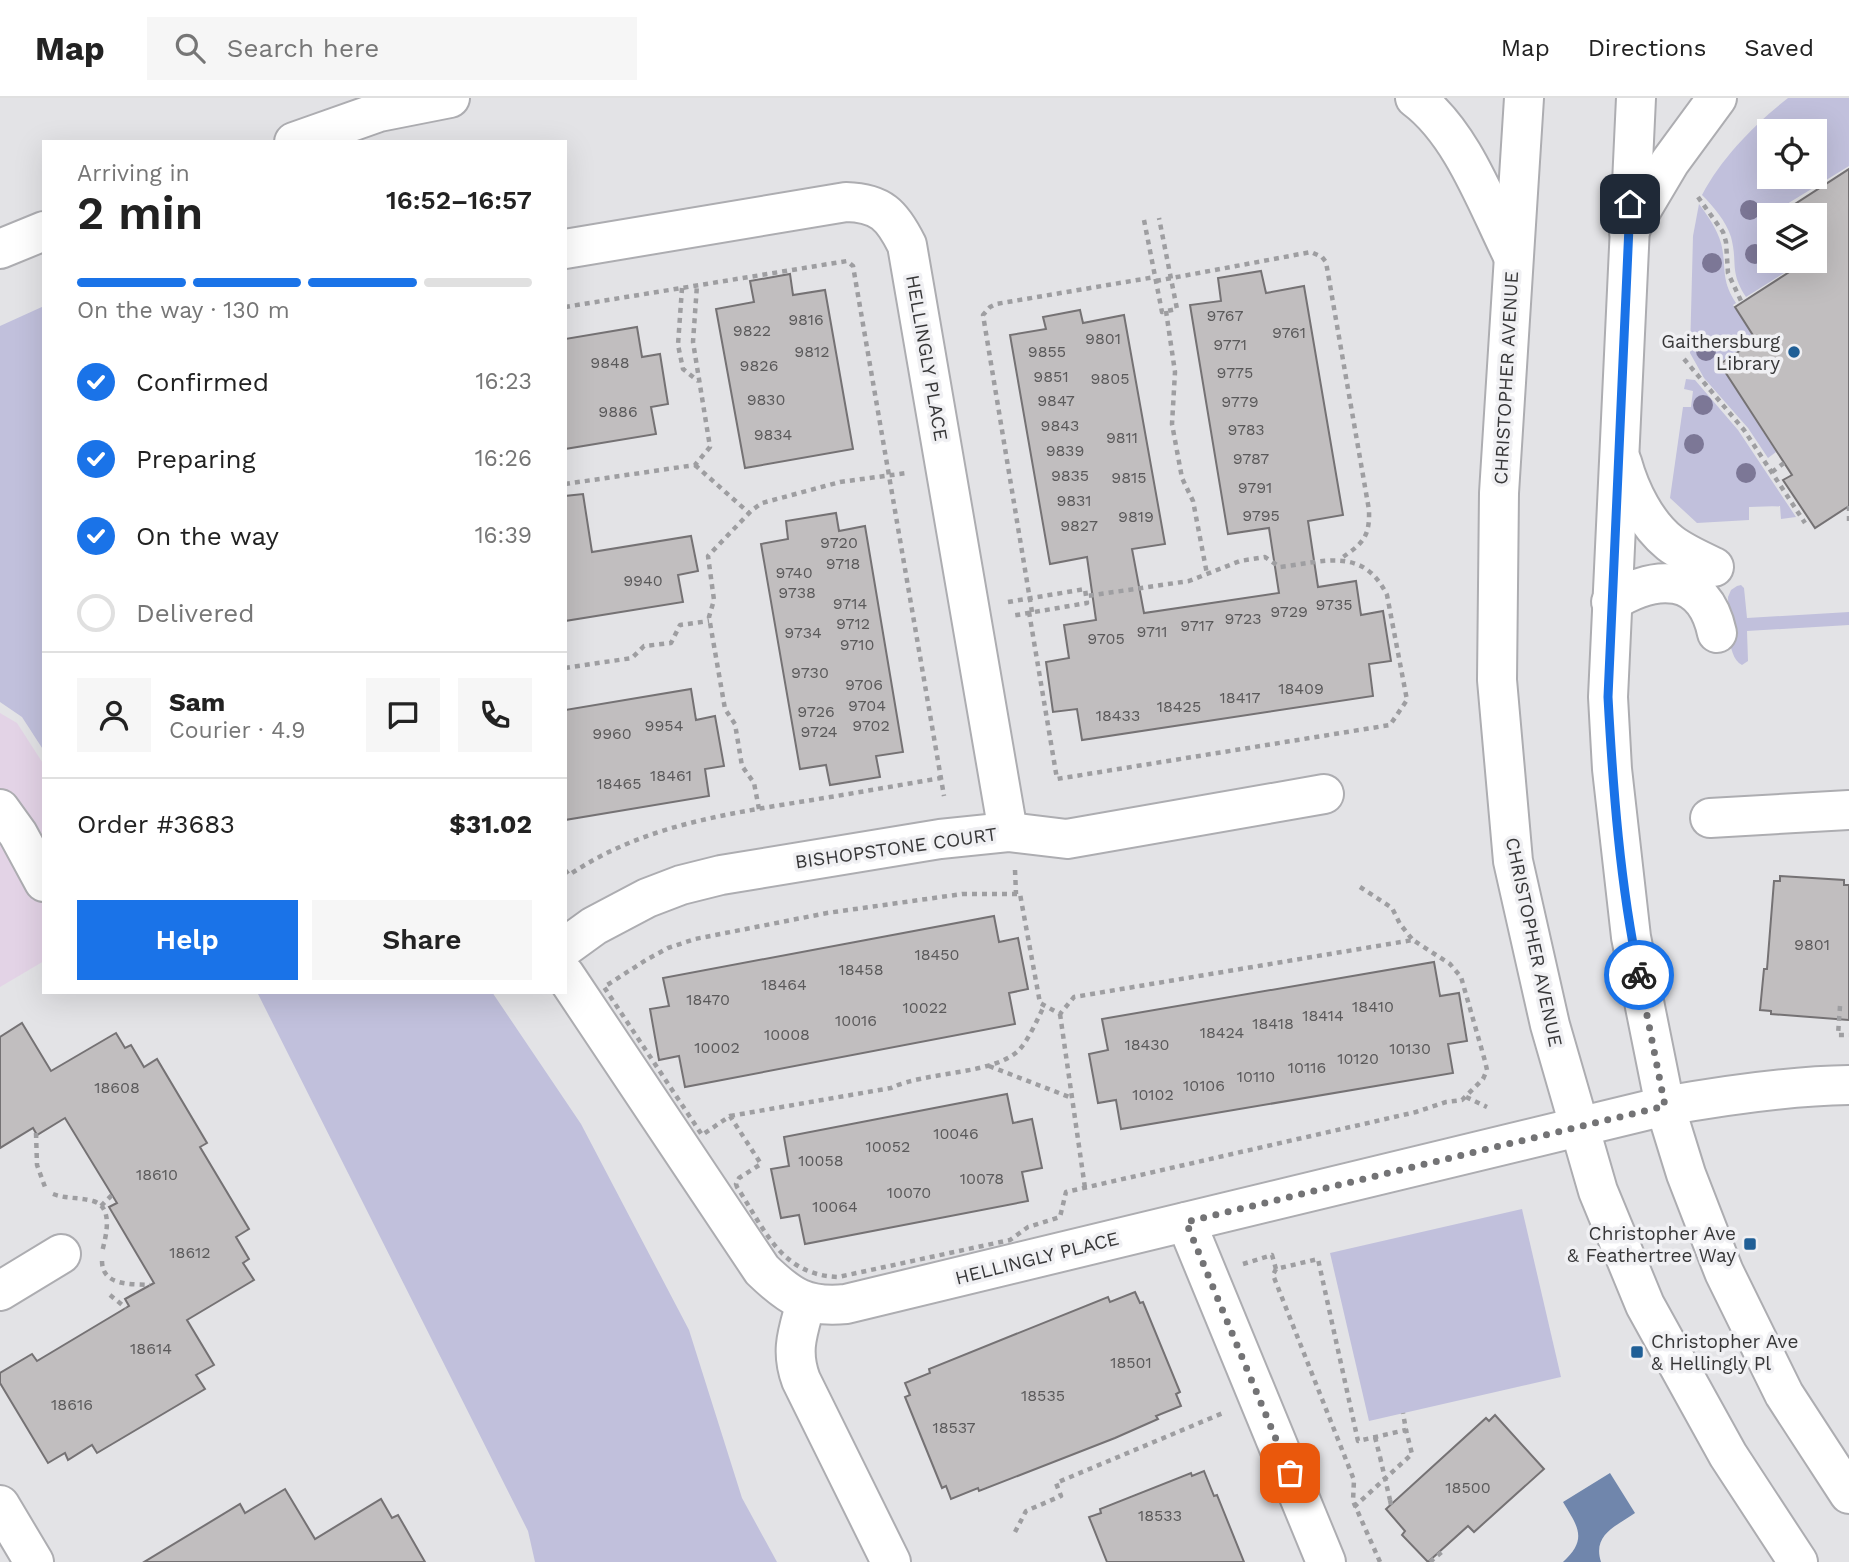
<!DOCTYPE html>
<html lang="en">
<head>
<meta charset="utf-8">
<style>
	:root { --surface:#fff; --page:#f6f6f6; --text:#222; --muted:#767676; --line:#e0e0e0; --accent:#1a73e8 }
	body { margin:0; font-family:"Work Sans",sans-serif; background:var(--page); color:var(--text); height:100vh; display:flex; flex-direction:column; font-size:26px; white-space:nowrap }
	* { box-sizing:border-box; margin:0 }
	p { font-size:23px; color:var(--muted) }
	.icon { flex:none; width:38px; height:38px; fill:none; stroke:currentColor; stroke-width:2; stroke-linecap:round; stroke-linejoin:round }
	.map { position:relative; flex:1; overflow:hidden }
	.sheet { position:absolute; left:42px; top:42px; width:525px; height:854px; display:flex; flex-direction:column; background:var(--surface); border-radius:0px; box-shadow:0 7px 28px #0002 }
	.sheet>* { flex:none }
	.controls { position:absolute; left:1757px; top:21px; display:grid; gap:14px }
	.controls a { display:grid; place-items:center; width:70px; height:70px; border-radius:0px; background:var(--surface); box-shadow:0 7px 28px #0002; font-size:35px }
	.pin { position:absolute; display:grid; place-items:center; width:60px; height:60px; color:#fff; margin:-30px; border-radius:14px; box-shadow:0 4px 10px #0006 }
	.courier { position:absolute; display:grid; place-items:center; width:70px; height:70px; margin:-35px; border:5px solid #1a73e8; border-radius:50%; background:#fff; color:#222; box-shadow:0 2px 9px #0007 }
	.headline em { font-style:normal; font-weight:600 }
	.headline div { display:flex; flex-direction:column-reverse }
	.headline { display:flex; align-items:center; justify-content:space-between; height:119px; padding:0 35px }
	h1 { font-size:46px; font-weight:600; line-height:52px }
	.bar { display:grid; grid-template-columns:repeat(4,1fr); gap:10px 7px; align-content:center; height:84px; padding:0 35px }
	.bar i { height:9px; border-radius:5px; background:var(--line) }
	.bar .selected { background:var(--accent) }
	.bar p { grid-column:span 4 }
	.line { display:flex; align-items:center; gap:18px; padding:0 35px; border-top:2px solid var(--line) }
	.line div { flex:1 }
	.round { display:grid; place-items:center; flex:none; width:74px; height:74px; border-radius:0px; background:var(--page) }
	ol { padding:0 35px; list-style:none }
	li { display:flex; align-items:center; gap:21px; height:77px }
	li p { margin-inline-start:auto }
	li .icon { padding:7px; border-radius:50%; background:var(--accent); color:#fff; stroke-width:4 }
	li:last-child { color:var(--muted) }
	li i { width:38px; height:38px; border:4px solid var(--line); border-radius:50% }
	.action { display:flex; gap:14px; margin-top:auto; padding:14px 35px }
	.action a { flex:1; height:80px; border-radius:0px; background:var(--accent); color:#fff; font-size:28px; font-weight:600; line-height:80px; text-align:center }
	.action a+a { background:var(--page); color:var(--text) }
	header { display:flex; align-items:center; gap:42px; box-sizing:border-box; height:98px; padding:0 35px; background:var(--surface); border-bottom:2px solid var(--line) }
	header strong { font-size:33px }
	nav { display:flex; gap:38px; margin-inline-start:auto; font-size:24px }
	.search { width:490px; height:63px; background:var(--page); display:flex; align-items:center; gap:18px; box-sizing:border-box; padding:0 24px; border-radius:0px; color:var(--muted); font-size:26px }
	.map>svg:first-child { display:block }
	.commercial { fill:#e3d3e6 }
	.green { fill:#c1c0dc; fill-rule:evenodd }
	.water { fill:#7086ac }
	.building { fill:#c1bebf; stroke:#757274; stroke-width:2 }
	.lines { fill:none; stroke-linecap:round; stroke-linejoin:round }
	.minor-casing { stroke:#adadb1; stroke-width:42 }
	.major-casing { stroke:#adadb1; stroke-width:42 }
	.path { stroke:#9e9ea1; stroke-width:4.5; stroke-dasharray:5 5; stroke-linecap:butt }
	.minor { stroke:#fff; stroke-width:38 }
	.major { stroke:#fff; stroke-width:38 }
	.path-bridge { stroke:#9e9ea1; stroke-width:4.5; stroke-dasharray:5 5; stroke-linecap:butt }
	.tree { fill:#7c7796 }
	.done { stroke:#737375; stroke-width:7; stroke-dasharray:0 12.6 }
	.route { stroke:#1a73e8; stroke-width:9 }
	.poi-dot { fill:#205f96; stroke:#f0f0f3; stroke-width:2.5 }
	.labels { text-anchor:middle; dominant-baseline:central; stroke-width:7; stroke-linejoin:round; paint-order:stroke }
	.number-label { font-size:16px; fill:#5a595a }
	.poi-label { font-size:19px; fill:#373738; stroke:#f0f0f3; text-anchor:end }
	.street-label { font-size:19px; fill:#373738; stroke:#f0f0f3 }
</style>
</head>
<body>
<header>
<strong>Map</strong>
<div class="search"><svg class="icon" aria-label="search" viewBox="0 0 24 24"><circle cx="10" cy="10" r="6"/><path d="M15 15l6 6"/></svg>Search here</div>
<nav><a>Map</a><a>Directions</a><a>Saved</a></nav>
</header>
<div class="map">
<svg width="1849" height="1464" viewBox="0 0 1849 1464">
	<rect width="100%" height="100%" fill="#e3e3e6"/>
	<polygon class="commercial" points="0,615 17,625 44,667 44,863 0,889"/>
	<g class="green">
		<path d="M 1788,0 L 1849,0 L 1849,68 L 1769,117 L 1769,163 L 1789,163 L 1792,170 L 1746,199 C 1729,173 1738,165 1731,139 C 1726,123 1713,108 1702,97 C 1722,59 1755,26 1788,0 ZM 1769,33 L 1815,33 L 1815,79 L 1769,79 Z"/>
		<path d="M 1699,106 C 1708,118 1717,131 1721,145 C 1727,169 1720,181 1736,205 L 1733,207 L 1755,241 L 1719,265 L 1776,354 L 1768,360 L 1748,330 L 1704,280 L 1690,255 L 1693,138 Z"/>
		<polygon points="44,208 44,653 22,619 0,604 0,228"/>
		<polygon points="1686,281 1695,282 1738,332 1796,419 1781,421 1780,408 1749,409 1749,422 1697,425 1670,400 1683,309 1691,309 1693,293 1684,291"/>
		<path d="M 1737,488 L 1741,487 L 1744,490 L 1747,520 L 1849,514 L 1849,527 L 1747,533 L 1748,563 L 1742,567 C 1725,558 1729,517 1728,499 L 1731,492 Z"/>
		<polygon points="257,894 492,894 581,1026 689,1232 742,1400 777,1464 535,1464 528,1433"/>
		<polygon points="1522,1111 1561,1279 1369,1323 1330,1155"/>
	</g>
	<path class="water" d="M 1610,1375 L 1635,1415 C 1617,1428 1592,1436 1601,1464 L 1563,1464 C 1588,1441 1578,1429 1563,1404 Z"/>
	<g class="building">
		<polygon points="1849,71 1849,408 1815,430 1783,382 1792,377 1720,266 1756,242 1735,209 1794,171 1790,163 1815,163 1815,117 1778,117"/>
		<polygon points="1261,173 1266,195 1304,188 1343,417 1308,423 1318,489 1356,483 1361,517 1383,513 1391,563 1369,566 1373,598 1082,642 1077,611 1053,614 1046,564 1069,560 1064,527 1096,522 1087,459 1050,466 1010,237 1046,231 1043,219 1080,212 1083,225 1124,217 1165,446 1132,451 1144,515 1279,495 1269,430 1228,436 1190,207 1221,203 1218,180"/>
		<polygon points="790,176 793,197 825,192 853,351 745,370 716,211 754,204 750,183"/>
		<polygon points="637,229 642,259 660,256 668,306 651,309 656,336 565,351 565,241"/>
		<polygon points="583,396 592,454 691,438 698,473 678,477 683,504 565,523 565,398"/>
		<polygon points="836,415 839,433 865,428 903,654 876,658 880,679 830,687 826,667 800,671 761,446 788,441 786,423"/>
		<polygon points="691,591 696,622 715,618 724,668 705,671 709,698 565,722 565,612"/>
		<polygon points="1780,778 1844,782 1844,787 1849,787 1849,922 1771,916 1771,913 1760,912 1764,871 1767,871 1774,783 1780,783"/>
		<polygon points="994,818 999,844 1018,840 1028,891 1009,895 1015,926 685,989 679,958 659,962 650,911 669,908 663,880"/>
		<polygon points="1434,864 1440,898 1459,895 1467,943 1448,946 1453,975 1121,1031 1116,1002 1098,1005 1089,956 1108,952 1102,921"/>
		<polygon points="22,925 51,973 116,935 125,950 131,947 144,969 157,961 207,1045 200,1049 249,1131 236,1139 249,1161 243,1165 254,1182 187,1222 214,1267 196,1277 205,1291 97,1355 92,1347 68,1362 65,1355 48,1365 0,1285 0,1275 32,1256 37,1263 129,1208 125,1201 154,1185 109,1109 117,1105 65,1020 37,1037 33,1030 0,1050 0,939"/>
		<polygon points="1007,996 1013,1025 1032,1021 1042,1070 1022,1074 1028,1103 805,1146 799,1117 781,1120 771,1071 789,1068 784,1039"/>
		<polygon points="1135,1194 1140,1205 1143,1204 1180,1294 1176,1296 1181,1308 1156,1318 1158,1321 1115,1340 979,1393 978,1390 951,1401 946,1388 942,1390 905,1299 910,1297 905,1285 930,1275 929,1271 1108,1199 1110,1204"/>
		<polygon points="1495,1317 1544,1371 1474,1434 1468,1428 1428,1464 1402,1437 1405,1433 1386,1411 1486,1320 1489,1323"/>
		<polygon points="1204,1373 1214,1398 1217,1397 1244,1464 1107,1464 1089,1419 1101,1415 1100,1411 1191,1375 1192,1378"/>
		<polygon points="285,1391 315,1441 381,1401 392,1420 398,1417 425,1464 144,1464 240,1406 245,1415"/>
	</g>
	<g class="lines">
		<defs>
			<g id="minor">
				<polyline points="1524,0 1499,395 1497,582 1513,763 1550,927 1598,1093 1645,1207 1728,1357 1798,1464"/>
				<polyline points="1636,0 1608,599 1612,671 1631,839 1665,1008 1686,1076 1724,1174 1784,1296 1849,1396"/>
				<path d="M 565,151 L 846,104 C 881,105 892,117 907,147 L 1008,734"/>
				<path d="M 1622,364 C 1630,393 1646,426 1670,445 C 1683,455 1699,462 1714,469"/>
				<path d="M 1611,504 C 1656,476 1704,474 1717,535"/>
				<polyline points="0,711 18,736 44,784"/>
				<polyline points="1710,720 1849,712"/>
				<polyline points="565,849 594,828 647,800 681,787 721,777 940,741 1008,734 1067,741 1324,696"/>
				<path d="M 565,877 L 762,1172 C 790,1199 806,1210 846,1206 L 1665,1008 C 1726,997 1787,988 1849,987"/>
				<polyline points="1186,1124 1326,1464"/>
				<polyline points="0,1193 61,1156"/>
				<path d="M 806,1204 C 798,1234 790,1252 801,1282 L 891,1464"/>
				<polyline points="0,1407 34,1464"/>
			</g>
			<g id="major">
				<path d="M 1415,0 C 1462,35 1487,106 1513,158"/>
				<polyline points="294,44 379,14 450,0"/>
				<polyline points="1629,133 1670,64 1717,0"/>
				<polyline points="0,151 44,133"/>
			</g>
		</defs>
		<use href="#minor" class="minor-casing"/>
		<use href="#major" class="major-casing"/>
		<g class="path">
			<polyline points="1698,99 1723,134 1726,144 1728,175 1742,205"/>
			<polyline points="1144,122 1162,214 1177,211 1159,120"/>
			<path d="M 1156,183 L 1311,154 L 1322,159 L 1326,164 L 1369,412 C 1370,440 1362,446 1340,461"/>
			<polyline points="682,190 678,247 683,271 698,283"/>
			<polyline points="565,209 847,163 853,168 944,698"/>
			<polyline points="1166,213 1175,274 1172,326 1182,380 1193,403 1207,476"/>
			<polyline points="1684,261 1744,332 1805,425"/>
			<polyline points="695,367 749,415"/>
			<polyline points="1772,374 1784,365"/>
			<polyline points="565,386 695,367 710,349 693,244 697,187"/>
			<polyline points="1849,423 1849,404"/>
			<polyline points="1008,504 1085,491 1087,505 1011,518"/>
			<path d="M 1029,514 L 1057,681 L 1390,627 L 1407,602 L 1387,497 C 1363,448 1324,464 1280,469 L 1265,459 L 1240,463 L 1189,483 L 1087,498"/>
			<polyline points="1032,514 983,217 990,209 996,206 1155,179"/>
			<polyline points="565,570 632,560 644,548 671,545 680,527 709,523"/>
			<polyline points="759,711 754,685 742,668 735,626 725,611 709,519 714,502 708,458 752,412 762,405 840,384 907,375"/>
			<path d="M 565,772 L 569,777 C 636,732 708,719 787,706 C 838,698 889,689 941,680"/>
			<polyline points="1015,772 1016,796"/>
			<polyline points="1360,789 1392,810 1400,826 1412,841"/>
			<path d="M 962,796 L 1020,796 L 1040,905 L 1060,916 L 1074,899 L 1413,842 L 1450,866 L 1461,879 L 1485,963 L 1487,972 L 1483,981 L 1462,1002 L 1446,1004 L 1416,1014 L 1066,1094 L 1060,1119 L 1028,1129 L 1010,1142 L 838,1179 C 781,1177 765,1132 737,1089 L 736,1086 L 739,1080 L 761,1066 L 730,1018 L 702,1037 L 604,889 L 646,862 L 668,850 L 695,841 L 827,815 Z"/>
			<polyline points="1840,908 1838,937 1849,937"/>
			<polyline points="1060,916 1085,1090"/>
			<polyline points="989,968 1072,1000"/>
			<polyline points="1466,999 1487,1009"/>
			<path d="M 730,1018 L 891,990 C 926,973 996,977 1020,951 C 1030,939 1037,922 1044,908"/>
			<polyline points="36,1035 37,1067 45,1089"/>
			<path d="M 53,1096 C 66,1101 79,1099 93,1103 C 114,1109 106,1138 102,1154"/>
			<polyline points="101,1108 112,1097"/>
			<path d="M 102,1163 C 102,1188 131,1186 150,1187"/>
			<polyline points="1243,1166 1272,1157 1276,1171"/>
			<polyline points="110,1197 126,1210"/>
			<polyline points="1375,1339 1380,1359"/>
			<polyline points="1390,1402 1391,1407"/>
			<polyline points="1354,1409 1412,1356 1406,1332"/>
			<polyline points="1015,1434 1026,1413 1061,1398 1056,1385 1223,1315"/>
			<polyline points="1380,1464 1353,1403 1354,1382 1273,1177 1276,1171 1318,1161 1358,1343 1406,1332 1403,1315"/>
			<polyline points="1430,1464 1444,1452"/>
		</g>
		<use href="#minor" class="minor"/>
		<use href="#major" class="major"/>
		<polyline class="path-bridge" points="1380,1359 1390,1402"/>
	</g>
	<g class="tree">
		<circle cx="1750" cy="112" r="10"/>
		<circle cx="1755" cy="156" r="10"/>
		<circle cx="1712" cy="165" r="10"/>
		<circle cx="1706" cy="253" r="10"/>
		<circle cx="1703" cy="307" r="10"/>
		<circle cx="1694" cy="346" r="10"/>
		<circle cx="1746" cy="375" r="10"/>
	</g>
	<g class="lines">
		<polyline class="done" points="1290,1375 1186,1124 1665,1008 1639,877"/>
		<path class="route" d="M 1630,106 L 1608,599 C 1613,691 1620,786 1639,877"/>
	</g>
	<g class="poi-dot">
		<circle cx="1794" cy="254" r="7"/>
		<rect x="1743" y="1139" width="14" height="14" rx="3.5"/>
		<rect x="1630" y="1247" width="14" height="14" rx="3.5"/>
	</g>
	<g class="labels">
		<g class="number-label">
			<text x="1225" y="217">9767</text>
			<text x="806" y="221">9816</text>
			<text x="752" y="232">9822</text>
			<text x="1289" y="234">9761</text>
			<text x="1103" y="240">9801</text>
			<text x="1230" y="246">9771</text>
			<text x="812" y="253">9812</text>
			<text x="1047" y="253">9855</text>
			<text x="610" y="264">9848</text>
			<text x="759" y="267">9826</text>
			<text x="1235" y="274">9775</text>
			<text x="1051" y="278">9851</text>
			<text x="1110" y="280">9805</text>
			<text x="766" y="301">9830</text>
			<text x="1056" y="302">9847</text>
			<text x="1240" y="303">9779</text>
			<text x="618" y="313">9886</text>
			<text x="1060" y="327">9843</text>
			<text x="1246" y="331">9783</text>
			<text x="773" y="336">9834</text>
			<text x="1122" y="339">9811</text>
			<text x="1065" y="352">9839</text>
			<text x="1251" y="360">9787</text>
			<text x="1070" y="377">9835</text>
			<text x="1129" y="379">9815</text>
			<text x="1255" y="389">9791</text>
			<text x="1074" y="402">9831</text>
			<text x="1261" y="417">9795</text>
			<text x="1136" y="418">9819</text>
			<text x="1079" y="427">9827</text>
			<text x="839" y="444">9720</text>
			<text x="843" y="465">9718</text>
			<text x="794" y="474">9740</text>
			<text x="643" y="482">9940</text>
			<text x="797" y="494">9738</text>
			<text x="850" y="505">9714</text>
			<text x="1334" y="506">9735</text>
			<text x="1289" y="513">9729</text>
			<text x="1243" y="520">9723</text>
			<text x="853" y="525">9712</text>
			<text x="1197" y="527">9717</text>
			<text x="1152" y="533">9711</text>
			<text x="803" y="534">9734</text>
			<text x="1106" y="540">9705</text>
			<text x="857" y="546">9710</text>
			<text x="810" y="574">9730</text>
			<text x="864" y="586">9706</text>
			<text x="1301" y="590">18409</text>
			<text x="1240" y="599">18417</text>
			<text x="867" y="607">9704</text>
			<text x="1179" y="608">18425</text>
			<text x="816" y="613">9726</text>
			<text x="1118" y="617">18433</text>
			<text x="664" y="627">9954</text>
			<text x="871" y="627">9702</text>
			<text x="819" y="633">9724</text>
			<text x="612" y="635">9960</text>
			<text x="671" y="677">18461</text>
			<text x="619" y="685">18465</text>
			<text x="1812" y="846">9801</text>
			<text x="937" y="856">18450</text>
			<text x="861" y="871">18458</text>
			<text x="784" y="886">18464</text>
			<text x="708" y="901">18470</text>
			<text x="1373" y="908">18410</text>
			<text x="925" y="909">10022</text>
			<text x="1323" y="917">18414</text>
			<text x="856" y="922">10016</text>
			<text x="1273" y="925">18418</text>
			<text x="1222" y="934">18424</text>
			<text x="787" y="936">10008</text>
			<text x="1147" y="946">18430</text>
			<text x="717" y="949">10002</text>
			<text x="1410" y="950">10130</text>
			<text x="1358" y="960">10120</text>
			<text x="1307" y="969">10116</text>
			<text x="1256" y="978">10110</text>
			<text x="1204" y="987">10106</text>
			<text x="117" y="989">18608</text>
			<text x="1153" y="996">10102</text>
			<text x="956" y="1035">10046</text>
			<text x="888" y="1048">10052</text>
			<text x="821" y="1062">10058</text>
			<text x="157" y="1076">18610</text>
			<text x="982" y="1080">10078</text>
			<text x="909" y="1094">10070</text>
			<text x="835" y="1108">10064</text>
			<text x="190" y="1154">18612</text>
			<text x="151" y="1250">18614</text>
			<text x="1131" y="1264">18501</text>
			<text x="1043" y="1297">18535</text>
			<text x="72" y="1306">18616</text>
			<text x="954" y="1329">18537</text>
			<text x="1468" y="1389">18500</text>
			<text x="1160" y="1417">18533</text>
		</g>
		<g class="poi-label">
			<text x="1780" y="243">Gaithersburg<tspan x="1780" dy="22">Library</tspan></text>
			<text x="1736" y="1135">Christopher Ave<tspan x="1736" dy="22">&amp; Feathertree Way</tspan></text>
			<text x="1651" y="1243" text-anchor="start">Christopher Ave<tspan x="1651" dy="22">&amp; Hellingly Pl</tspan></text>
		</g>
		<g class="street-label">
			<text transform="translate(927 260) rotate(80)">HELLINGLY PLACE</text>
			<text transform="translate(1506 280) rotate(-87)">CHRISTOPHER AVENUE</text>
			<text transform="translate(896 750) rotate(-8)">BISHOPSTONE COURT</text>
			<text transform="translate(1534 844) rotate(78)">CHRISTOPHER AVENUE</text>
			<text transform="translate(1037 1160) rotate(-14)">HELLINGLY PLACE</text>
		</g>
	</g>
</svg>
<div class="controls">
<a><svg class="icon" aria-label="locate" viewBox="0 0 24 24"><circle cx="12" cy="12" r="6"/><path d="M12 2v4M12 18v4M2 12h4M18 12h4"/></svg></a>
<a><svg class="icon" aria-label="layers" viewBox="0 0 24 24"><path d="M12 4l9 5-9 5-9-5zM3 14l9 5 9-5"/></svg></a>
</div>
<div class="pin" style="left:1290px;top:1375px;background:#ea580c"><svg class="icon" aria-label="bag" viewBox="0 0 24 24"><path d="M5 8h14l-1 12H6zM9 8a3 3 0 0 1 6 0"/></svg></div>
<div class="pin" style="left:1630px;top:106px;background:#1f2937"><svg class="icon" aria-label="home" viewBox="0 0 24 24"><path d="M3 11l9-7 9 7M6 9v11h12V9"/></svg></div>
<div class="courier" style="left:1639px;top:877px"><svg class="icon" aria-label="bike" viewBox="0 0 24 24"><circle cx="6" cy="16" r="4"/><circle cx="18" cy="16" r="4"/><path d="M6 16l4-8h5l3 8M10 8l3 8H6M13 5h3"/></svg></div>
<section class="sheet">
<div class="headline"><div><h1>2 min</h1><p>Arriving in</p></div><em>16:52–16:57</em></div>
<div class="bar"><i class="selected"></i><i class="selected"></i><i class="selected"></i><i></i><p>On the way · 130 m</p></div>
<ol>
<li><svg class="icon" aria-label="check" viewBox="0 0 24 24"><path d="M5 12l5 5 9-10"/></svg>Confirmed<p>16:23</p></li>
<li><svg class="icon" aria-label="check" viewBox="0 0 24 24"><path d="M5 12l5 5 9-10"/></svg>Preparing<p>16:26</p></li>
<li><svg class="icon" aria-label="check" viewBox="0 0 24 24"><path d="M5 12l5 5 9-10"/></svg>On the way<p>16:39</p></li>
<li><i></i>Delivered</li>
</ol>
<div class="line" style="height:126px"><a class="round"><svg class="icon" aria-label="person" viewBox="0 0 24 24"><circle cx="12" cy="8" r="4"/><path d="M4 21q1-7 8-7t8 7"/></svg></a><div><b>Sam</b><p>Courier · 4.9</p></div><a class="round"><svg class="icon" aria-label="chat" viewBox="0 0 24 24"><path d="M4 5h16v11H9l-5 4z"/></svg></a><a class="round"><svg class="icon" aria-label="phone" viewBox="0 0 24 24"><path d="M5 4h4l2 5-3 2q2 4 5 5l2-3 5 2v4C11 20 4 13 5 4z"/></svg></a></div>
<div class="line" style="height:91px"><div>Order #3683</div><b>$31.02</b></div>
<div class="action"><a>Help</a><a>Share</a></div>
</section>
</div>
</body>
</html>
